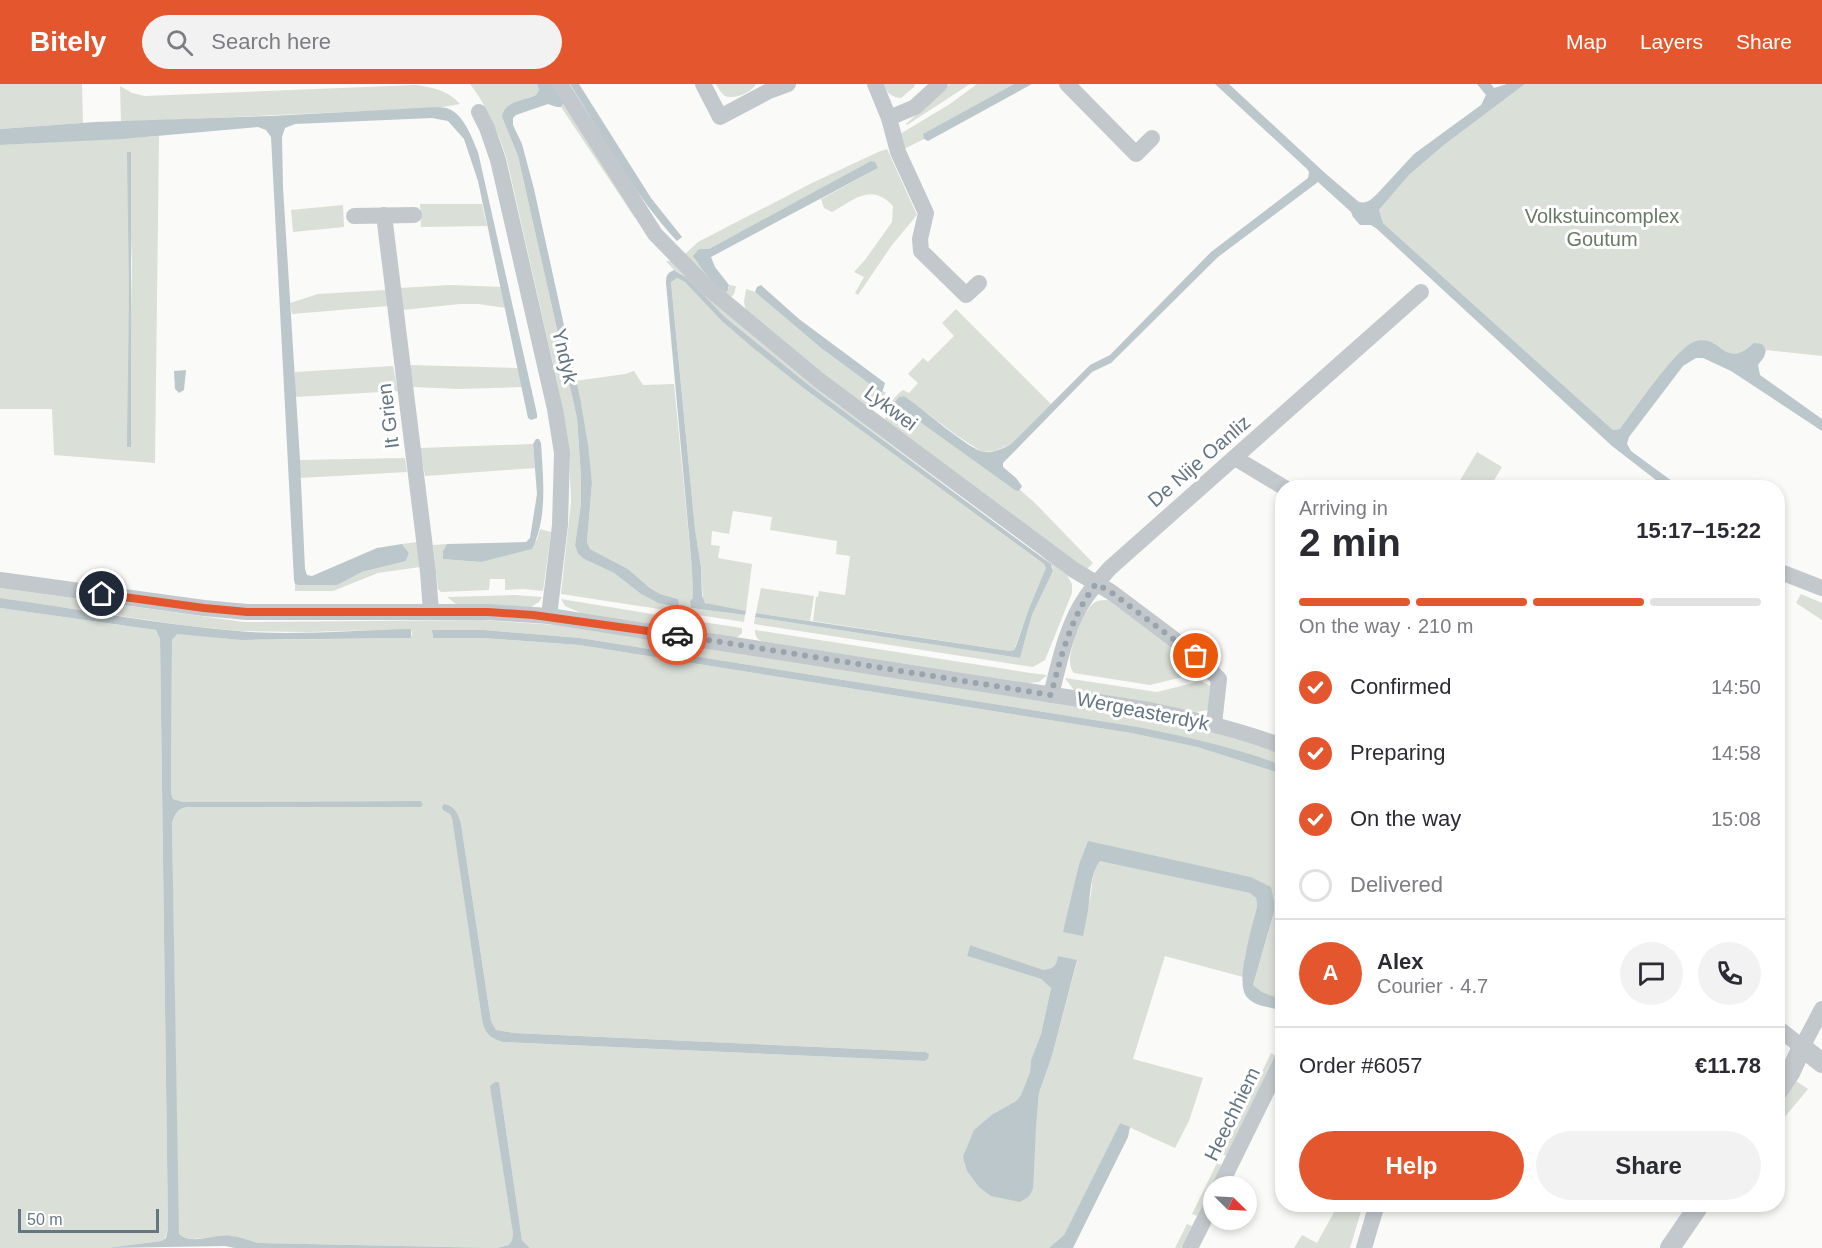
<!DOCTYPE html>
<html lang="en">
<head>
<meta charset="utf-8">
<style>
	:root { --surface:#fff; --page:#f2f2f3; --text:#2b2b33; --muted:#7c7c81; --line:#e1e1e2; --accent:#e4572e }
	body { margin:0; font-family:Helvetica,sans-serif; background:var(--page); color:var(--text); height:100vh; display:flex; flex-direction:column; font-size:22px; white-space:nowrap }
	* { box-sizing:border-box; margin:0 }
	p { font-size:20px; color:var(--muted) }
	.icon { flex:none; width:33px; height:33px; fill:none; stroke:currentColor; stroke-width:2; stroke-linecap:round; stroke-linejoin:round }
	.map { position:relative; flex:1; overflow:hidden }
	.details { position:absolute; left:1275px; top:396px; width:510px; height:732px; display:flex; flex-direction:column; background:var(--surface); border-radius:24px; box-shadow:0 3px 9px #0003 }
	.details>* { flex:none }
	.needle { width:39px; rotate:114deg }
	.buttons { position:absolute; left:1203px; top:1092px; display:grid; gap:12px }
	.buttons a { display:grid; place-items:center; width:54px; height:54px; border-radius:50%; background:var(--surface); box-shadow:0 3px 9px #0003; font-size:30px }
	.scale { position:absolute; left:18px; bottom:15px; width:141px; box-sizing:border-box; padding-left:6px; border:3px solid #657683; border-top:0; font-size:16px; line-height:21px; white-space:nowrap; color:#657683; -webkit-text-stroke:4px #fff; paint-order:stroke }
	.pin { position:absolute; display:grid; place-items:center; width:51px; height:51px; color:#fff; margin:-26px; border:3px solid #fff; border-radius:50%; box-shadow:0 2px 6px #0007 }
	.courier { position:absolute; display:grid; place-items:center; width:60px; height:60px; margin:-30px; border:4px solid #e4572e; border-radius:50%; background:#fff; color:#222; box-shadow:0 2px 8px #0007 }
	.summary em { font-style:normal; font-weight:600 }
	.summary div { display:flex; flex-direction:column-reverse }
	.summary { display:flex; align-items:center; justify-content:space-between; height:102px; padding:0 24px }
	h1 { font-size:39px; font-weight:600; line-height:45px }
	.bar { display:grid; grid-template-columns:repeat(4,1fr); gap:9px 6px; align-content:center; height:72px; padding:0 24px }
	.bar i { height:8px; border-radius:4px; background:var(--line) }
	.bar .selected { background:var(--accent) }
	.bar p { grid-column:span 4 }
	.line { display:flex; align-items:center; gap:15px; padding:0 24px; border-top:2px solid var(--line) }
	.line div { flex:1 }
	.round { display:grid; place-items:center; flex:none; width:63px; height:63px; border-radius:32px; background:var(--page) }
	ol { padding:0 24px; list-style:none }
	li { display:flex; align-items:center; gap:18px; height:66px }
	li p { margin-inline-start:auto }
	li .icon { padding:6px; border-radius:50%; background:var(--accent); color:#fff; stroke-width:4 }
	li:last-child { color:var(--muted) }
	li i { width:33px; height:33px; border:3px solid var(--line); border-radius:50% }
	.cta { display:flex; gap:12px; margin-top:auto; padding:12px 24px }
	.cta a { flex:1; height:69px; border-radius:36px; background:var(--accent); color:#fff; font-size:24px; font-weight:600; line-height:69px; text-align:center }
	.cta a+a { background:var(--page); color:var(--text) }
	header { display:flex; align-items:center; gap:36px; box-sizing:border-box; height:84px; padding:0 30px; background:var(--accent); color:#fff }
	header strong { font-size:28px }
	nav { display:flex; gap:33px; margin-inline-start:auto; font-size:21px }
	.search { width:420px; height:54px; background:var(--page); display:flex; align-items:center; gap:15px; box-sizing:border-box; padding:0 21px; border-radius:33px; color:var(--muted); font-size:22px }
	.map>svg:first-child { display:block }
	.green { fill:#dadfd7; fill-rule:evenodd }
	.water { fill:#bbc7cb }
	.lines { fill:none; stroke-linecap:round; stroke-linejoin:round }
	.minor { stroke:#c3c8cc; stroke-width:16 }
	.tertiary { stroke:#c3c8cc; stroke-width:20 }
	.done { stroke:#99a4ac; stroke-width:6; stroke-dasharray:0 10.8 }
	.route { stroke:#e4572e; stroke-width:8 }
	.labels { text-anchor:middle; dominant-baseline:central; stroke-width:6; stroke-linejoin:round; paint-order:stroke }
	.park-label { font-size:20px; fill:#687a64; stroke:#fff }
	.street-label { font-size:20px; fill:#657683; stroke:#fff }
</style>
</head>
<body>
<header>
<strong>Bitely</strong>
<div class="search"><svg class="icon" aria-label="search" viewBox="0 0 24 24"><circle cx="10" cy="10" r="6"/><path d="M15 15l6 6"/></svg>Search here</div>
<nav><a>Map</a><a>Layers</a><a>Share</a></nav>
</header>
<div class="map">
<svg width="1822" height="1164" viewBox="0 0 1822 1164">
	<rect width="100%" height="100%" fill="#fafaf8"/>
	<g class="green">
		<polygon points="0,0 82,0 83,39 0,45"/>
		<path d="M 470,0 L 537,0 L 539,6 L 536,11 L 516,18 L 502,33 L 518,72 L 577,334 L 581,393 L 581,420 L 575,461 L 578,470 L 584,475 L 614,489 L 641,510 L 658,519 L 678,515 L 660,510 L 650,504 L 628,485 L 590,465 L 587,458 L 592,399 L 575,297 L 625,290 L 634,287 L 643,301 L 674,300 L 692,485 L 693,514 L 691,524 L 745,531 L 744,538 L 561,510 L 571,418 L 569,368 L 562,320 L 507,76 C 498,48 488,23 470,0 Z"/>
		<path d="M 716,0 L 756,0 C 752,8 735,16 725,12 C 721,9 718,4 716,0 Z"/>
		<path d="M 883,0 L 915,0 L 914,3 L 901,14 C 891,13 887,9 883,0 Z"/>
		<polygon points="950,0 970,0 907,41 906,40"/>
		<polygon points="977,0 1014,0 924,50 924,55 904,65 900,50 950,20"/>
		<polygon points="1525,0 1822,0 1822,272 1766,266 1765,264 1736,270 1730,270 1713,259 1671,278 1620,345 1613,346 1383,139 1379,126 1409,91 1444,61"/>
		<path d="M 416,1 C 435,4 447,6 460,20 L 437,24 L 121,38 L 120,2 L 132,9 L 145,12 Z"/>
		<polygon points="564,18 637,133 635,134 561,23"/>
		<path d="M 159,52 L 155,379 L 54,371 L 52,325 L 0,325 L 0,61 ZM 128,68 L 132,180 L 128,363 L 129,208 Z"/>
		<path d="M 887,65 L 917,131 L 892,161 L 858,211 L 855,209 L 864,193 L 854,188 L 865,176 L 892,138 L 893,122 C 871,98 854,116 832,128 L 824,124 L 821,115 L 878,84 L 872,77 L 709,165 L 703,165 L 729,205 L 729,201 L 736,202 L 734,210 L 730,214 L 682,173 L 698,158 L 812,99 L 878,68 Z"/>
		<polygon points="420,120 482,120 487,142 421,143"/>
		<polygon points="343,121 344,143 293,148 291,126"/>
		<polygon points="666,177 672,177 1071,488 1068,493 1072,500 1072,509 1045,576 1033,583 754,540 755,533 1020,574 1032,531 1053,487 1053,483 1041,471 810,302 725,233 680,189 674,186"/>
		<polygon points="677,194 685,198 806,306 1044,480 1047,484 1046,489 1028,527 1014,566 1010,567 813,537 816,513 818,513 819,507 845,511 850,472 836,470 837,457 770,446 772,433 733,427 729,450 712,447 711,461 720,462 718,474 752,480 746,527 712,522 703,517 701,483 695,445 671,197"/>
		<polygon points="451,201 502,203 506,224 478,220 460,220 403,226 400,204"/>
		<polygon points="746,205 755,208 821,264 882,309 883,307 886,309 877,322 866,327 746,228 744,218"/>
		<polygon points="386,206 388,222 292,230 290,219 318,210"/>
		<path d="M 956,225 L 1051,320 L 1011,360 L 995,367 L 982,368 L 956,351 L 904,312 L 899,313 L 896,318 L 902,325 L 1019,407 L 1020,406 L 1034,418 L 1093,479 L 1086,486 L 885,341 C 885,327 891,314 903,306 L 909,309 L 918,299 L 908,290 L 923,274 L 928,278 L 954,252 L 942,239 Z"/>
		<polygon points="410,281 518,284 523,303 459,305 413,303"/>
		<polygon points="393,282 398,307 295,313 295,288"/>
		<polygon points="533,360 535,384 425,392 420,364"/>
		<polygon points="1477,368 1502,383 1493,398 1474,403 1456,403"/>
		<polygon points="405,374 407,388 300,394 300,376"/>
		<polygon points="540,445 551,448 543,507 524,505 505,506 505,495 490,495 489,506 441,508 438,505 433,461 447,460 443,467 444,475 481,478 537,456"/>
		<polygon points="417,458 420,483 378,489 333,507 295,507 295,500 298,501 336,501 362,488 406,477 409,469 402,460"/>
		<path d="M 0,504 L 244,538 L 483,536 L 555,541 L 1049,617 L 1171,638 L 1212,648 L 1282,669 L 1282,681 L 1268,676 L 1132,642 L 580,554 L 484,546 L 432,547 L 433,554 L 483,554 L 579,561 L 1131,649 L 1197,663 L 1282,690 L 1282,922 L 1279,921 L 1280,915 L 1262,908 L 1253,901 L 1274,828 L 1270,803 L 1251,793 L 1088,758 L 1079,780 L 1064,849 C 1070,841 1087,827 1089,819 C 1094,803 1089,792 1100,776 L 1250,809 L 1256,814 L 1257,822 L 1245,871 L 1243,893 L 1165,872 L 1133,975 L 1203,994 L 1189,1037 L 1175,1064 L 1120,1039 L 1064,1151 L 1049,1164 L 530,1164 L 522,1156 L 499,998 L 513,1149 L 512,1156 L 509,1161 L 497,1164 L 259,1159 L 231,1152 L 191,1155 L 182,1153 L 179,1150 L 178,1143 L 172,739 C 175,730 177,725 187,723 L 421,723 L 423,721 L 421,717 L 183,718 L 173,715 L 171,709 L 172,556 L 177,549 L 241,556 L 259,556 L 411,554 L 412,550 L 411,545 L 308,548 L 239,547 L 181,541 L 0,514 ZM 450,730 L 461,740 L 491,937 L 496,946 L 515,949 L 926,968 L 928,969 L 928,975 L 925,977 L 503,958 C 490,954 485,950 482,936 L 454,746 L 452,733 ZM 970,861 L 1043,887 C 1054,885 1056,882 1058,872 L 1077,877 L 1052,972 L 1039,1009 L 1030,1111 L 1027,1114 L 1020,1118 L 993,1030 L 1016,1017 L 1021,1011 L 1030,988 L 1031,976 L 1041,950 L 1051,904 L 1041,895 L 967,872 Z"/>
		<polygon points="761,504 814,512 810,537 756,529"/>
		<polygon points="1801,510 1822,519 1822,536 1796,519"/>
		<polygon points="515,511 542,513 539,518 531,523 456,520 447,513"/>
		<polygon points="561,515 676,534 672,543 581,529 565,522"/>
		<path d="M 1108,516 L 1181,569 L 1203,588 L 1150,601 L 1074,589 C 1071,585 1070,582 1070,576 C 1070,564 1084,525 1094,519 C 1098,516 1103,516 1108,516 Z"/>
		<polygon points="0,524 156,546 160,555 168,1144 165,1154 161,1157 107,1164 0,1164"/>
		<polygon points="689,536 742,544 742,549 736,554 691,547"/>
		<path d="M 755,546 L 1030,589 L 1047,591 L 1039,598 L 1027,599 L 765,558 C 758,556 755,554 755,546 Z"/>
		<polygon points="1065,594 1157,608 1201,597 1210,602 1209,626 1196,628 1074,606"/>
		<polygon points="1271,969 1276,972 1226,1072 1222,1070"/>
		<polygon points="1794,997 1796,997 1808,1005 1783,1035 1778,1030 1778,1021"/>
		<polygon points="1217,1079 1222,1081 1197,1132 1192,1130"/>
		<polygon points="1338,1121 1356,1121 1362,1124 1350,1164 1294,1164 1302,1151 1317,1159"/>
		<polygon points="1187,1140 1192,1142 1181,1164 1175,1164"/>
	</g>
	<g class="water">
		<path d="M 537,0 L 554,0 L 564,18 L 561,23 L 557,23 L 548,20 L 516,31 L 513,34 L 513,41 L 522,60 L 534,105 L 580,314 L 588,361 L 592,399 L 587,458 L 590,465 L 628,485 L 650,504 L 660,510 L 678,515 L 679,523 L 658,519 L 641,510 L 614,489 L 584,475 L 578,470 L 575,461 L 581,420 L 581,393 L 577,334 L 518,72 L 502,33 C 504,17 523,17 536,11 L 539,6 Z"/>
		<path d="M 570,0 L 579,0 L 651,114 L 682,153 L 677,157 C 634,111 604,54 570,0 Z"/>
		<polygon points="1014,0 1032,0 928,57 924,55 923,50"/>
		<path d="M 1215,0 L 1229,0 L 1326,90 L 1359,118 C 1367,120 1372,115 1377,110 L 1414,70 L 1481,21 L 1486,11 L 1477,0 L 1491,0 L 1494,4 L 1507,0 L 1525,0 L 1444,61 L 1409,91 L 1379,126 L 1383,139 L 1613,346 L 1620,345 C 1634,327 1677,262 1696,257 C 1723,251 1724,287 1754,259 L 1762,260 L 1766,266 L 1764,273 L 1758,281 L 1760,291 L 1822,335 L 1822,347 L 1731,287 L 1703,274 L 1696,274 L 1683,282 L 1629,353 L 1627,360 L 1631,367 L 1680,403 L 1665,403 L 1612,362 L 1377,145 L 1371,141 L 1360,141 L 1353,133 L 1351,128 L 1318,98 L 1218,173 L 1111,279 L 1092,288 L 1003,379 L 1003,383 L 1016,394 L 1022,402 L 1019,407 L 1015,406 L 902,325 L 895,318 L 899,313 L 904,312 C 921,323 969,366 984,368 C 994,369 1002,365 1011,360 L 1090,281 L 1110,271 L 1211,168 L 1308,94 L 1309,88 L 1307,85 Z"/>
		<path d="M 420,24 C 428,24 440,22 449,25 C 464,31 472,54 478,68 L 537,330 L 537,334 L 531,336 L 528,334 L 478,97 L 464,55 L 448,37 L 432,34 L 295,40 L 285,44 L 282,53 L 283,103 L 300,376 L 305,485 L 307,491 L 312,492 L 377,464 L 402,460 L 409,469 L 406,477 L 362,488 L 337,501 L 298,501 L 295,500 L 294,496 L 271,53 L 266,46 L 258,43 L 122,55 L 0,61 L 0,45 L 95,38 L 271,32 Z"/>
		<polygon points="127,68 131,68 131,363 127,363 129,208"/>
		<path d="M 871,77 L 875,78 L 878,84 L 711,173 L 715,183 L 729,201 L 727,208 C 716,206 700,182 693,172 L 699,165 L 709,165 Z"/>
		<path d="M 674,186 L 687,194 L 725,233 L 810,302 L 1051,480 L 1053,487 L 1032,531 L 1020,574 L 755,533 L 756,529 L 1010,567 L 1014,566 L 1016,562 L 1028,527 L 1046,484 L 1044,480 L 806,306 L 752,263 L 722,237 L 685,198 L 677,194 L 671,198 L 695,445 L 701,483 L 702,512 L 705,519 L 746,527 L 745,531 L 691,524 L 690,517 L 693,514 L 692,485 L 666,199 C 666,192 667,189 674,186 Z"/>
		<polygon points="761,201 799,235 885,299 882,309 821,264 755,208 757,203"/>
		<polygon points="186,286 184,306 179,309 175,305 174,287"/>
		<path d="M 536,355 L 539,355 L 541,359 C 543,394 548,433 532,465 L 481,478 L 443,475 L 443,467 L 447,460 L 526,458 L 530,454 L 537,410 L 533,360 Z"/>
		<path d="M 0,514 C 79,525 157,540 237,547 C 294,552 354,546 411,545 L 411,554 L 241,556 L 177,550 L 172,556 L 171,709 L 173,715 L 183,718 L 421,717 L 423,721 L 421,723 L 187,723 C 177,725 175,730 172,739 L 179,1150 C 191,1162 216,1149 231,1152 C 241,1153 250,1157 259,1159 L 497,1164 L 509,1161 L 512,1156 L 513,1149 L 490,1002 L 495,998 L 499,998 L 522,1156 L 530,1164 L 235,1164 L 225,1162 L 107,1164 L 161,1157 L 166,1154 L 168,1144 L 160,555 L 156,546 L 0,524 Z"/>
		<path d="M 432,546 L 484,546 L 580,554 L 1132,642 C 1183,652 1234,663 1282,681 L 1282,690 L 1197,663 L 1131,649 L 579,561 L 483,554 L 433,554 Z"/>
		<path d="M 444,720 C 455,722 458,730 461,740 L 491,937 L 496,946 L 515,949 L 926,968 L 929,970 L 928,975 L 925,977 L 503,958 C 490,954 485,950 482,936 L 452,734 L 450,730 L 443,726 L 442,723 Z"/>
		<path d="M 1088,757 L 1251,793 L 1271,803 L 1274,817 L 1274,828 L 1253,901 L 1262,908 L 1281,915 L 1277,925 C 1267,923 1252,921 1246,912 C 1235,896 1253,841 1257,822 L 1256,814 L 1250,809 L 1100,777 C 1091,789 1091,803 1089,818 C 1088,829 1085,841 1083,852 L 1063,848 L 1079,780 Z"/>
		<path d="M 970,861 L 1043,886 C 1054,885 1056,882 1058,872 L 1077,876 L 1052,972 L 1039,1009 L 1036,1044 L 1033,1104 L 1030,1111 L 1027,1114 L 1020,1118 L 991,1112 L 979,1103 L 967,1087 L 963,1073 L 974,1046 L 993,1030 L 1016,1017 L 1021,1011 L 1030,988 L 1031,976 L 1041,950 L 1051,904 L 1041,895 L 967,872 Z"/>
		<polygon points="1120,1039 1130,1043 1128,1053 1073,1164 1049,1164 1064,1151"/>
	</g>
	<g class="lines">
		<g class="minor">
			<polyline points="560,0 655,150 708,204 820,297 1074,486 1111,508 1191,568 1219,595 1214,640"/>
			<polyline points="703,0 720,33 769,7 788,0"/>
			<polyline points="875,0 889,34 898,68 926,129 920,155 921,167 966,211 979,199"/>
			<polyline points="1067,0 1136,70 1152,54"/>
			<polyline points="479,28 487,44 498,76 555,325 562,369 560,441 549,532"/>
			<polyline points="889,34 915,23 940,0"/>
			<polyline points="384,131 428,488 431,528"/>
			<polyline points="354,132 414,131"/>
			<polyline points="1235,374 1285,404"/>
			<polyline points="1778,487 1822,504"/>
			<path d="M 0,496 L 204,524 L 247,528 L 488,528 L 549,532 L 1149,626 C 1194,635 1239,646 1282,662"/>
			<path d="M 1051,611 C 1059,579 1067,540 1086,513 C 1093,503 1102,493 1110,484 L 1421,208"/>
			<polyline points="1778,944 1802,963 1822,925"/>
			<polyline points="1220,1102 1282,976"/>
			<polyline points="1190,1164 1214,1116"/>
			<polyline points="1364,1164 1377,1120"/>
		</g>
		<g class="tertiary">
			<polyline points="1778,1007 1790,989 1802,963 1822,979"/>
			<polyline points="1670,1164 1700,1120"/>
		</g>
	</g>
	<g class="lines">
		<path class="done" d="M 677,551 L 1051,611 C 1061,572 1071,532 1096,500 L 1111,508 L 1196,572"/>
		<polyline class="route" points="102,510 204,524 247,528 488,528 533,531 677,551"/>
	</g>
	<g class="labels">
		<g class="park-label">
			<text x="1602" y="132">Volkstuincomplex<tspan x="1602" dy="23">Goutum</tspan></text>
		</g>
		<g class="street-label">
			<text transform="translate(565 272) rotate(77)">Yndyk</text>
			<text transform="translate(891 324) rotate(37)">Lykwei</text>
			<text transform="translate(388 332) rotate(-97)">It Grien</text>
			<text transform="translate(1199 377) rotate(-41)">De Nije Oanliz</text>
			<text transform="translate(1143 627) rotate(11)">Wergeasterdyk</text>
			<text transform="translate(1232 1030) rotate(-64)">Heechhiem</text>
		</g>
	</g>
</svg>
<div class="buttons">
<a><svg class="needle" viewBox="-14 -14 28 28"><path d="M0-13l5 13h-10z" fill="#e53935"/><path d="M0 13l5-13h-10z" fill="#7c7c81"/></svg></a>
</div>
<div class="scale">50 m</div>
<div class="pin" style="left:1196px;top:572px;background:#ea580c"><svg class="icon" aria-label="bag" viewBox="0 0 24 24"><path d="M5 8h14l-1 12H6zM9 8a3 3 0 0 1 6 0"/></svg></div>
<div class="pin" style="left:102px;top:510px;background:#1f2937"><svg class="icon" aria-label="home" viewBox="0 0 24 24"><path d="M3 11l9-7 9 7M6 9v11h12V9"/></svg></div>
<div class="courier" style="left:677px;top:551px"><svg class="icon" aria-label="car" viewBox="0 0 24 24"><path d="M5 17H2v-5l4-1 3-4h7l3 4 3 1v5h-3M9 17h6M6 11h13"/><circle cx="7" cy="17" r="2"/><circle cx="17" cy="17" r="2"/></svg></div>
<section class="details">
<div class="summary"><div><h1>2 min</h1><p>Arriving in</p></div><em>15:17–15:22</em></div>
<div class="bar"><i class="selected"></i><i class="selected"></i><i class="selected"></i><i></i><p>On the way · 210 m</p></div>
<ol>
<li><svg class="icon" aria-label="check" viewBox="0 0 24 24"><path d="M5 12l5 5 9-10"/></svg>Confirmed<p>14:50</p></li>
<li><svg class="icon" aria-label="check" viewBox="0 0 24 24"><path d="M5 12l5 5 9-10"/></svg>Preparing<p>14:58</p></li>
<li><svg class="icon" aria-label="check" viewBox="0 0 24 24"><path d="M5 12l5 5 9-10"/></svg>On the way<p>15:08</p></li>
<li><i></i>Delivered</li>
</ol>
<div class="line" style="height:108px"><b class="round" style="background:var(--accent);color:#fff">A</b><div><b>Alex</b><p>Courier · 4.7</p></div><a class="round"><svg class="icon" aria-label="chat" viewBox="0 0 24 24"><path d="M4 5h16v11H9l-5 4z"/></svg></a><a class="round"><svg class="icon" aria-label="phone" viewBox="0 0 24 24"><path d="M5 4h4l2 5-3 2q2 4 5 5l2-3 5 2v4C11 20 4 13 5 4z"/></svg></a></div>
<div class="line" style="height:78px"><div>Order #6057</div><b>€11.78</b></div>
<div class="cta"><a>Help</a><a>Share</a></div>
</section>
</div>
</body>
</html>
